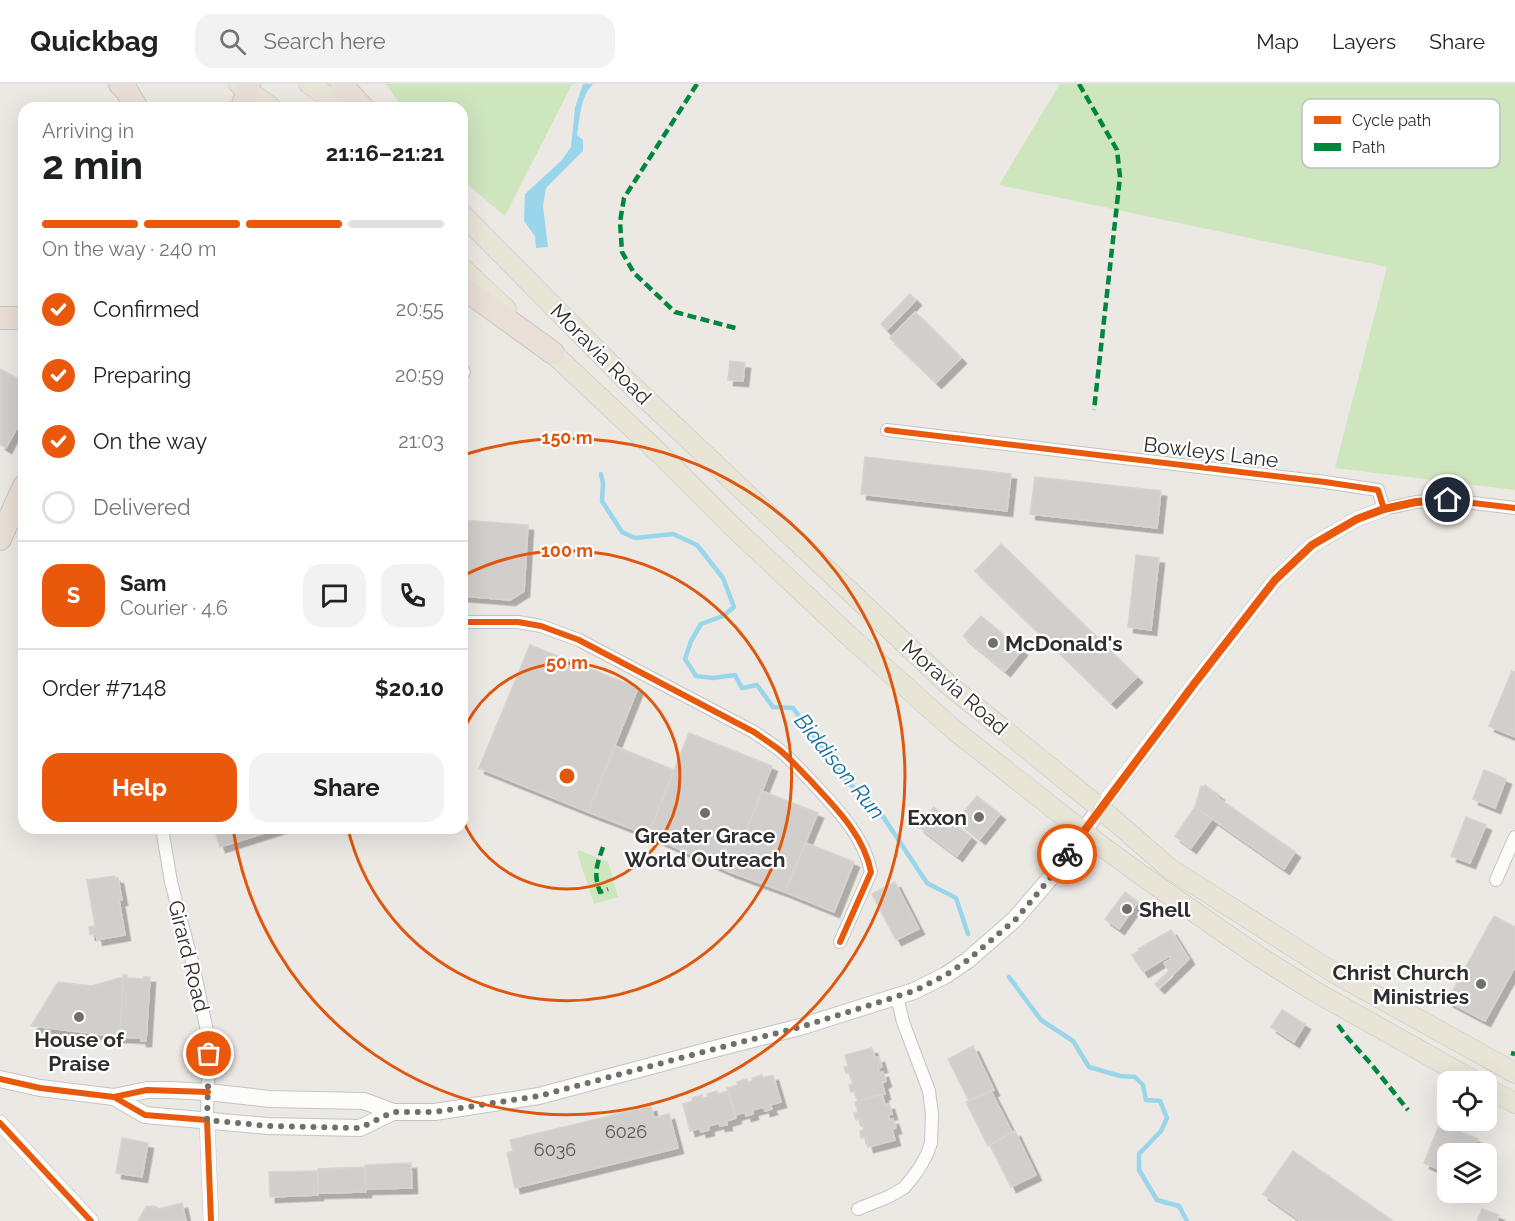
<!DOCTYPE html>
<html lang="en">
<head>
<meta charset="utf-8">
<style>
	:root { --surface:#fff; --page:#f2f2f2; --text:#202124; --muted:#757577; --line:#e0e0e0; --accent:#ea580c }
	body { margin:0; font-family:Raleway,sans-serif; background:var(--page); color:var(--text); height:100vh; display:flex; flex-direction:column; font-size:22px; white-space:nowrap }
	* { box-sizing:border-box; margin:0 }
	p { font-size:20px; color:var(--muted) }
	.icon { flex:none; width:33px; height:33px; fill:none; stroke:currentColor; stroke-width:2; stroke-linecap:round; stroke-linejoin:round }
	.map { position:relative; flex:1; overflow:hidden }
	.side { position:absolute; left:18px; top:18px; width:450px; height:732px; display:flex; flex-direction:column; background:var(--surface); border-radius:18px; box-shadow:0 6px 24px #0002 }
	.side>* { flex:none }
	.tools { position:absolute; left:1437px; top:987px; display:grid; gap:12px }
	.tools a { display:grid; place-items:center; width:60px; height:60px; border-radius:12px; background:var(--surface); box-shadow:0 6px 24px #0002; font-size:30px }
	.pin { position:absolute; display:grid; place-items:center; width:51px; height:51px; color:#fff; margin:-26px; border:3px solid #fff; border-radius:50%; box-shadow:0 2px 6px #0007 }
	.courier { position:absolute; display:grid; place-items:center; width:60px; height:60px; margin:-30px; border:4px solid #ea580c; border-radius:50%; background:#fff; color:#222; box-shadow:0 2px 8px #0007 }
	.head em { font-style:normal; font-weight:700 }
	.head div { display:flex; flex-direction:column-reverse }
	.head { display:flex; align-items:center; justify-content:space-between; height:102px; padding:0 24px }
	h1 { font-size:39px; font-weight:700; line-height:45px }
	.bar { display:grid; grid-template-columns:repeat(4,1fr); gap:9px 6px; align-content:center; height:72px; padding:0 24px }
	.bar i { height:8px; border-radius:4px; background:var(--line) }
	.bar .active { background:var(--accent) }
	.bar p { grid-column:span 4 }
	.line { display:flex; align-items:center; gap:15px; padding:0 24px; border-top:2px solid var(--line) }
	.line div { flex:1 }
	.round { display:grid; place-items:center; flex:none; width:63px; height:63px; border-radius:18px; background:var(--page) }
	ol { padding:0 24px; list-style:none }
	li { display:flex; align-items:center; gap:18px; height:66px }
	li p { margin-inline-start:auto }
	li .icon { padding:6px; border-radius:50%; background:var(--accent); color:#fff; stroke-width:4 }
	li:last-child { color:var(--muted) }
	li i { width:33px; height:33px; border:3px solid var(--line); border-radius:50% }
	.primary-button { display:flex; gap:12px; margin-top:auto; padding:12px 24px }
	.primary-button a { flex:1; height:69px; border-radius:18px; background:var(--accent); color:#fff; font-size:24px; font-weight:700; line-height:69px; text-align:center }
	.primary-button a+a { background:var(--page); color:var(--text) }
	header { display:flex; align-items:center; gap:36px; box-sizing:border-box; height:84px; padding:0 30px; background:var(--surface); border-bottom:2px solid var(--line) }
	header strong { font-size:28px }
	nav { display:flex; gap:33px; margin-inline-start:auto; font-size:21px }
	.search { width:420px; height:54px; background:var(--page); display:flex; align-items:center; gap:15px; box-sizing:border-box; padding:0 21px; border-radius:18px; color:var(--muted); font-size:22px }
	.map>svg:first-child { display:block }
	.green { fill:#cee6be }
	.water { fill:#99d6ec }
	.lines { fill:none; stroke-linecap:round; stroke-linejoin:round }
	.stream { stroke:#99d6ec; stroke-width:4.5 }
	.building { fill:#d1cecb; stroke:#d7d4d0; stroke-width:1.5; filter:url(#shadow) }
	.minor-casing { stroke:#c5c4c5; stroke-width:14 }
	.tertiary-casing { stroke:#c5c4c5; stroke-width:16 }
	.secondary-casing { stroke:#c5c4c5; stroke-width:18 }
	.primary-casing { stroke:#c6c5c4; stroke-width:21 }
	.motorway-casing { stroke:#c6c5c4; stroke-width:24 }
	.minor { stroke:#fcfcfb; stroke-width:12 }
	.tertiary { stroke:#fcfcfb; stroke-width:15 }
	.secondary { stroke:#fcfcfb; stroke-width:16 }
	.primary { stroke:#e8e4d6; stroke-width:20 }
	.motorway { stroke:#eadfd6; stroke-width:22 }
	.quiet { stroke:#00873e; stroke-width:4.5; stroke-dasharray:9 4.5; stroke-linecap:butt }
	.cycleway-casing { stroke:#fff; stroke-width:10 }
	.cycleway { stroke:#e8590c; stroke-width:6 }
	.done { stroke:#706f6e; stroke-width:6; stroke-dasharray:0 10.8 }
	.route { stroke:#ea580c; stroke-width:8 }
	.ring { fill:none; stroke:#df570e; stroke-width:3 }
	.poi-dot { fill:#706f6e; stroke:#fff; stroke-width:2 }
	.labels { text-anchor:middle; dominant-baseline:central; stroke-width:4.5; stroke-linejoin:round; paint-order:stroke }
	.number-label { font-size:18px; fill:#585857 }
	.street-label { font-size:21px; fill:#2e2e2e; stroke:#fff }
	.poi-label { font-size:21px; font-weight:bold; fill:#2e2e2e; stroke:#fff; text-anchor:start }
	.water-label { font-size:22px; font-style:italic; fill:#0d6fa3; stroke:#fff }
	.key { fill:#fff; stroke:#c0c0c0; stroke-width:1.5 }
	.key-label { font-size:16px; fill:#2e2e2e }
	.centre { fill:#df570e; stroke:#fff; stroke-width:3 }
	.ring-label { font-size:18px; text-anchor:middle; font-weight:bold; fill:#df570e; stroke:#fff; stroke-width:4.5; stroke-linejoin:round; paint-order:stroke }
</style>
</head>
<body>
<header>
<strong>Quickbag</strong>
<div class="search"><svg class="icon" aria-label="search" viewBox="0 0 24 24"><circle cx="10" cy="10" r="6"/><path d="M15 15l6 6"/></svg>Search here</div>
<nav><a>Map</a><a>Layers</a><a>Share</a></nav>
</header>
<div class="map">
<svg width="1515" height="1137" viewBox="0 0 1515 1137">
	<defs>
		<filter id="shadow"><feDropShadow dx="5.5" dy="5.5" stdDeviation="0" flood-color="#0004"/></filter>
	</defs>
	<rect width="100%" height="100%" fill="#ece8e4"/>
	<g class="green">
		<polygon points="386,0 572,0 505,132 462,96 462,24 403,24"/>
		<polygon points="1060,0 1515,0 1515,406 1335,384 1387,183 999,101"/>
		<polygon points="579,766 608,778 618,813 594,820 577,768"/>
	</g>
	<path class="water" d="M 583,0 L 593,0 C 580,13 580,34 577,51 L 583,56 L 583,67 L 546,104 L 543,122 L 548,163 L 536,164 L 535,152 L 524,137 L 525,110 L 561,77 L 571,63 L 575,24 Z"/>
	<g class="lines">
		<g class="stream">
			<polyline points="601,390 603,399 602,417 622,448 635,454 673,450 697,461 723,494 734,523 723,532 701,540 691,557 685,575 696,592 713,594 735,591 742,604 757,601 773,623 793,624 848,698 880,728 927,799 956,814 968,850"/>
			<polyline points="1009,893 1041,936 1073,957 1089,983 1120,992 1135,993 1143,1001 1146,1016 1160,1017 1167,1034 1161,1047 1139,1070 1139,1086 1157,1116 1179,1122 1187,1137"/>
		</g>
	</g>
	<g class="building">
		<polygon points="910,210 916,216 887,246 881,240"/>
		<polygon points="915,228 961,274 936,299 890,254"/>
		<polygon points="730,277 745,279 743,297 728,296"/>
		<polygon points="0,285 24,298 24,331 6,364 0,360"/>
		<polygon points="865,373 1011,390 1007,427 861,410"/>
		<polygon points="1035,393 1161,407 1157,444 1030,430"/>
		<polygon points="462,436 528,441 524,507 510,516 462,512"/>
		<polygon points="1001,460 1137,593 1111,619 975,487"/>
		<polygon points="1136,471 1159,474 1151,546 1128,543"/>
		<polygon points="981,532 1022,566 1005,587 963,552"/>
		<polygon points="530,561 638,604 588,728 479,684"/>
		<polygon points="1512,587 1515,588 1515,653 1489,642"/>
		<polygon points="689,649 772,682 730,788 648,751"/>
		<polygon points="615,662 674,686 648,751 588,728"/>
		<polygon points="1484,686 1506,695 1495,724 1473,715"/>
		<polygon points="1205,701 1219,711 1217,713 1295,768 1284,785 1195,723 1201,702 1204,703"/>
		<polygon points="762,707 818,729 785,808 730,788"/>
		<polygon points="977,712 1000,730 980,755 957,736"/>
		<polygon points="934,723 971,753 957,772 919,743"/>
		<polygon points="1195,723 1212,735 1191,764 1175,752"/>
		<polygon points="1466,733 1486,741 1470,779 1451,772"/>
		<polygon points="214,744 280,744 220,763"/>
		<polygon points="806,759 854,778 834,828 785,808"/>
		<polygon points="114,792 115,794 118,794 122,816 119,816 125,851 97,856 96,850 90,851 89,843 95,842 87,796"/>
		<polygon points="895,798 919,845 896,856 872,810"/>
		<polygon points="1125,808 1138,818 1119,845 1105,835"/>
		<polygon points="1494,832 1515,843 1515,883 1485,937 1447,917"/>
		<polygon points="1171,846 1189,875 1159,904 1155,900 1169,887 1164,879 1171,875 1169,872 1143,888 1132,871 1139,867 1138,865"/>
		<polygon points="123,891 127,891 127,894 144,895 144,893 150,893 146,957 141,957 141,954 120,953"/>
		<polygon points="119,894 123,894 120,953 31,942 58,898 92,902"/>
		<polygon points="1282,926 1305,940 1294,958 1271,943"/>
		<polygon points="973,962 994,1006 969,1017 948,975"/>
		<polygon points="872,964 875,974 879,973 882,983 878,984 879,989 883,988 886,997 882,999 885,1010 858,1017 855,1007 851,1008 849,1001 853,1000 850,988 846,989 844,983 848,982 845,971"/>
		<polygon points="762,991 763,994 773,991 781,1018 770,1021 772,1025 765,1027 764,1023 752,1026 753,1030 746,1032 745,1028 735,1031 727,1004 738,1001 737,998 747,995 748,998 753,997 752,994"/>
		<polygon points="717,1007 718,1010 728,1007 736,1034 726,1037 727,1041 720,1042 719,1039 708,1042 709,1046 701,1048 700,1044 690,1047 683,1020 693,1017 692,1014 702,1011 703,1014 708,1013 707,1010"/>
		<polygon points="991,1007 1012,1048 988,1062 966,1018"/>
		<polygon points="882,1010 885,1021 889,1020 892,1030 888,1031 890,1036 893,1035 896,1044 892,1045 895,1056 868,1063 866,1053 861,1054 860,1047 864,1046 860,1035 856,1036 854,1029 858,1028 855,1018"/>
		<polygon points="651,1022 654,1034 669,1030 678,1064 515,1104 507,1069 513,1067 510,1056"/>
		<polygon points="1440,1039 1478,1055 1472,1070 1448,1070 1448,1076 1443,1087 1424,1079"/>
		<polygon points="1015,1047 1036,1091 1011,1103 990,1061"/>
		<polygon points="122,1054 148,1059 142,1093 116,1089"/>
		<polygon points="1293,1067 1393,1137 1301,1137 1263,1110"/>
		<polygon points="411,1079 412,1104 365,1105 365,1081"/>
		<polygon points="365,1083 366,1108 318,1109 318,1085"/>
		<polygon points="317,1087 318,1111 270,1113 269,1088"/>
		<polygon points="182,1119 186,1137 138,1137 146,1123 154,1122 159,1125"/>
		<polygon points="1482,1125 1499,1131 1497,1137 1477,1137"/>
	</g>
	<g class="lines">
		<defs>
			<g id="minor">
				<polyline points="462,288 464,288"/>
				<polyline points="887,346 1325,398 1378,406 1384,425 1416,418 1448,416 1515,424"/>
				<path d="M 462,538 L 518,538 L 541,542 L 579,556 L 754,648 C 761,653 769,658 777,664 C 789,673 799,685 810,696 C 835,723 864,751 871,788 L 840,858"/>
				<polyline points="162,744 171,798 194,885 209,957 207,1036"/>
				<polyline points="1496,796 1515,753"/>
				<polyline points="858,1125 888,1113 904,1104 913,1093 920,1083 927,1070 931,1059 932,1030 929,1007 903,938 897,912"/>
			</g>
			<g id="tertiary">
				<polyline points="1100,724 1194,600 1275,496 1312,461 1357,435 1384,425"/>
				<polyline points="207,1036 211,1137"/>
				<polyline points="0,1039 91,1137"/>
			</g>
			<g id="secondary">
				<polyline points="0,995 40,1004 114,1013 147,1006 169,1006 208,1008 270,1015 364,1017 393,1028 435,1028 539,1012 718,964 800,943 914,907 946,891 968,876 1015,835 1052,792 1100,724"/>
				<polyline points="114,1013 145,1031 268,1042 360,1044 393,1028"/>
			</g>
			<g id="primary">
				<polyline points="239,0 272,24"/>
				<polyline points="309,0 343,24"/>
				<polyline points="462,130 628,298 950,602 1100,724 1169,784 1331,887 1515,989"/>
				<polyline points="462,184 506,225"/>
				<polyline points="543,260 658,368 734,444 849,552 954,646 1099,760 1144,793 1258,872 1314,907 1476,998"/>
				<polyline points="1486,1004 1515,1019"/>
			</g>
			<g id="motorway">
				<polyline points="120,0 126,6 137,24"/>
				<polyline points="341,0 363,24"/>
				<polyline points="242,24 249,0"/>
				<polyline points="462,203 553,269"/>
				<polyline points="0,234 24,234"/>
				<polyline points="0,455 24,402"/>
			</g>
		</defs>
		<use href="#minor" class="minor-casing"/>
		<use href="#tertiary" class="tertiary-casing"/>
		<use href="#secondary" class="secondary-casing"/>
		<use href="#primary" class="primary-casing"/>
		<use href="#motorway" class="motorway-casing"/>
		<use href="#minor" class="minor"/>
		<use href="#tertiary" class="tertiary"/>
		<use href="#secondary" class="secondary"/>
		<use href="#primary" class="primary"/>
		<use href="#motorway" class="motorway"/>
		<g class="quiet">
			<polyline points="697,0 624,114 620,138 622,168 634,189 675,228 739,245"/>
			<polyline points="1079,0 1117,66 1120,93 1094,326"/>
			<path d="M 603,763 C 597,781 593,789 600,808 L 608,805"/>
			<polyline points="1338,941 1346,952 1371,980 1408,1026"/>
			<polyline points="1511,969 1515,970"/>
		</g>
		<defs>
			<g id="cycleway">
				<polyline points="887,346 1325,398 1378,406 1384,425"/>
				<path d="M 462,538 L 518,538 L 541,542 L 579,556 L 754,648 C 761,653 769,658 777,664 C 789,673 799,685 810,696 C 835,723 864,751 871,788 L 840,858"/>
				<polyline points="1100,724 1194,600 1275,496 1312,461 1357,435 1384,425 1416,418 1448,416 1515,424"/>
				<polyline points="0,995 40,1004 114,1013 147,1006 208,1008"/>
				<polyline points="114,1013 145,1031 207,1036 211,1137"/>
				<polyline points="0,1039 91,1137"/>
			</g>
		</defs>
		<use href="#cycleway" class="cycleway-casing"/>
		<use href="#cycleway" class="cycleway"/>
	</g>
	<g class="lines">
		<polyline class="done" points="209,970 207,1036 268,1042 360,1044 393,1028 435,1028 539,1012 718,964 801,943 914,907 946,891 968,876 1016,835 1052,792 1067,770"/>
		<polyline class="route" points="1067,770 1194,600 1275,496 1312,461 1357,435 1384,425 1416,418 1448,416"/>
	</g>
	<g class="ring">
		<path d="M462 650A113 113 0 1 1 462 734"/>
		<path d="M463 492A225 225 0 1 1 348 745"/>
		<path d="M463 371A338 338 0 1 1 233 745"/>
	</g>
	<g class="poi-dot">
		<circle cx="993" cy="559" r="6"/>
		<circle cx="705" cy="729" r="6"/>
		<circle cx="979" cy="733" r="6"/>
		<circle cx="1127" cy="825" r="6"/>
		<circle cx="1481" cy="900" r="6"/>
		<circle cx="79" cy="933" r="6"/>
	</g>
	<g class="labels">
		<g class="number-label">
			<text x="626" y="1047">6026</text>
			<text x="555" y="1065">6036</text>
		</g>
		<g class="street-label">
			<text transform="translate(601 270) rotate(45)">Moravia Road</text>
			<text transform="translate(1211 368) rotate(7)">Bowleys Lane</text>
			<text transform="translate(955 603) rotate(41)">Moravia Road</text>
			<text transform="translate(189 872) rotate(76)">Girard Road</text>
		</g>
		<g class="poi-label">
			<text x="1005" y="559">McDonald's</text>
			<text x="967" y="733" text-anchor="end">Exxon</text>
			<text x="705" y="751" text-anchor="middle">Greater Grace<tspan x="705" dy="24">World Outreach</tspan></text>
			<text x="1139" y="825">Shell</text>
			<text x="1469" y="888" text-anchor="end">Christ Church<tspan x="1469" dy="24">Ministries</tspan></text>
			<text x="79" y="955" text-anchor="middle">House of<tspan x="79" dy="24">Praise</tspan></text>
		</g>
		<g class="water-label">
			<text transform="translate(840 682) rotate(51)">Biddison Run</text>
		</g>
	</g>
	<rect x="1302" y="15" width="198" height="69" rx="9" class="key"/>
	<rect x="1314" y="32" width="27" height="8" fill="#e8590c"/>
	<rect x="1314" y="59" width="27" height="8" fill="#00873e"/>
	<g class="key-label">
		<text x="1352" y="42">Cycle path</text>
		<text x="1352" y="69">Path</text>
	</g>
	<circle cx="567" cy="692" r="9" class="centre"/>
	<g class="ring-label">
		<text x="567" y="360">150 m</text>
		<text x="567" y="473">100 m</text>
		<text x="567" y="585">50 m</text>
	</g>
</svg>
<div class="tools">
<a><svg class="icon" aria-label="locate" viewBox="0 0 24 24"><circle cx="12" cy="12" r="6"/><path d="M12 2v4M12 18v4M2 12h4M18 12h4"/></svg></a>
<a><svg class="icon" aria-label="layers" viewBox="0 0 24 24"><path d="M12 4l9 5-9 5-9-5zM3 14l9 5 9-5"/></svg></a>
</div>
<div class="pin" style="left:209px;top:970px;background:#ea580c"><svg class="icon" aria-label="bag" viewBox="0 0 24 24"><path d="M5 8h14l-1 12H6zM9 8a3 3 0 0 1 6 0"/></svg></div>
<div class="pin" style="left:1448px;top:416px;background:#1f2937"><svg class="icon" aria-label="home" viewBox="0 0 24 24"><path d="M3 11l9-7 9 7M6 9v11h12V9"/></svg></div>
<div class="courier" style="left:1067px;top:770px"><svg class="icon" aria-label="bike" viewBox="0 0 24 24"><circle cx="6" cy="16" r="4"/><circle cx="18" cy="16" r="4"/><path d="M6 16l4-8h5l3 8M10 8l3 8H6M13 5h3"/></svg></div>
<section class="side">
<div class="head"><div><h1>2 min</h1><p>Arriving in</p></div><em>21:16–21:21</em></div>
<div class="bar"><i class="active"></i><i class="active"></i><i class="active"></i><i></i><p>On the way · 240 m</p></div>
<ol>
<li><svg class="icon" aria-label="check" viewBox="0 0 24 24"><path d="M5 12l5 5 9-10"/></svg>Confirmed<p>20:55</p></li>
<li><svg class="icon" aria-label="check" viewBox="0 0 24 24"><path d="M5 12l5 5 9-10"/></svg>Preparing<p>20:59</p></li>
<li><svg class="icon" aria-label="check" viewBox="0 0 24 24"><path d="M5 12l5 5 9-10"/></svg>On the way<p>21:03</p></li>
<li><i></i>Delivered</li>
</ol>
<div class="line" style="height:108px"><b class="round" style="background:var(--accent);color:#fff">S</b><div><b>Sam</b><p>Courier · 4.6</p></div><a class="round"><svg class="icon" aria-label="chat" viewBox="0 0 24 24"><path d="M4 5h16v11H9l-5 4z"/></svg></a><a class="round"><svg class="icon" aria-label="phone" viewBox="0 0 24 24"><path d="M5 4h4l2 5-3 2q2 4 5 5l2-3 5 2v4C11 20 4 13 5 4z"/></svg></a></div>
<div class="line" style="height:78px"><div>Order #7148</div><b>$20.10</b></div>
<div class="primary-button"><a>Help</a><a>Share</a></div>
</section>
</div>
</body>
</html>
